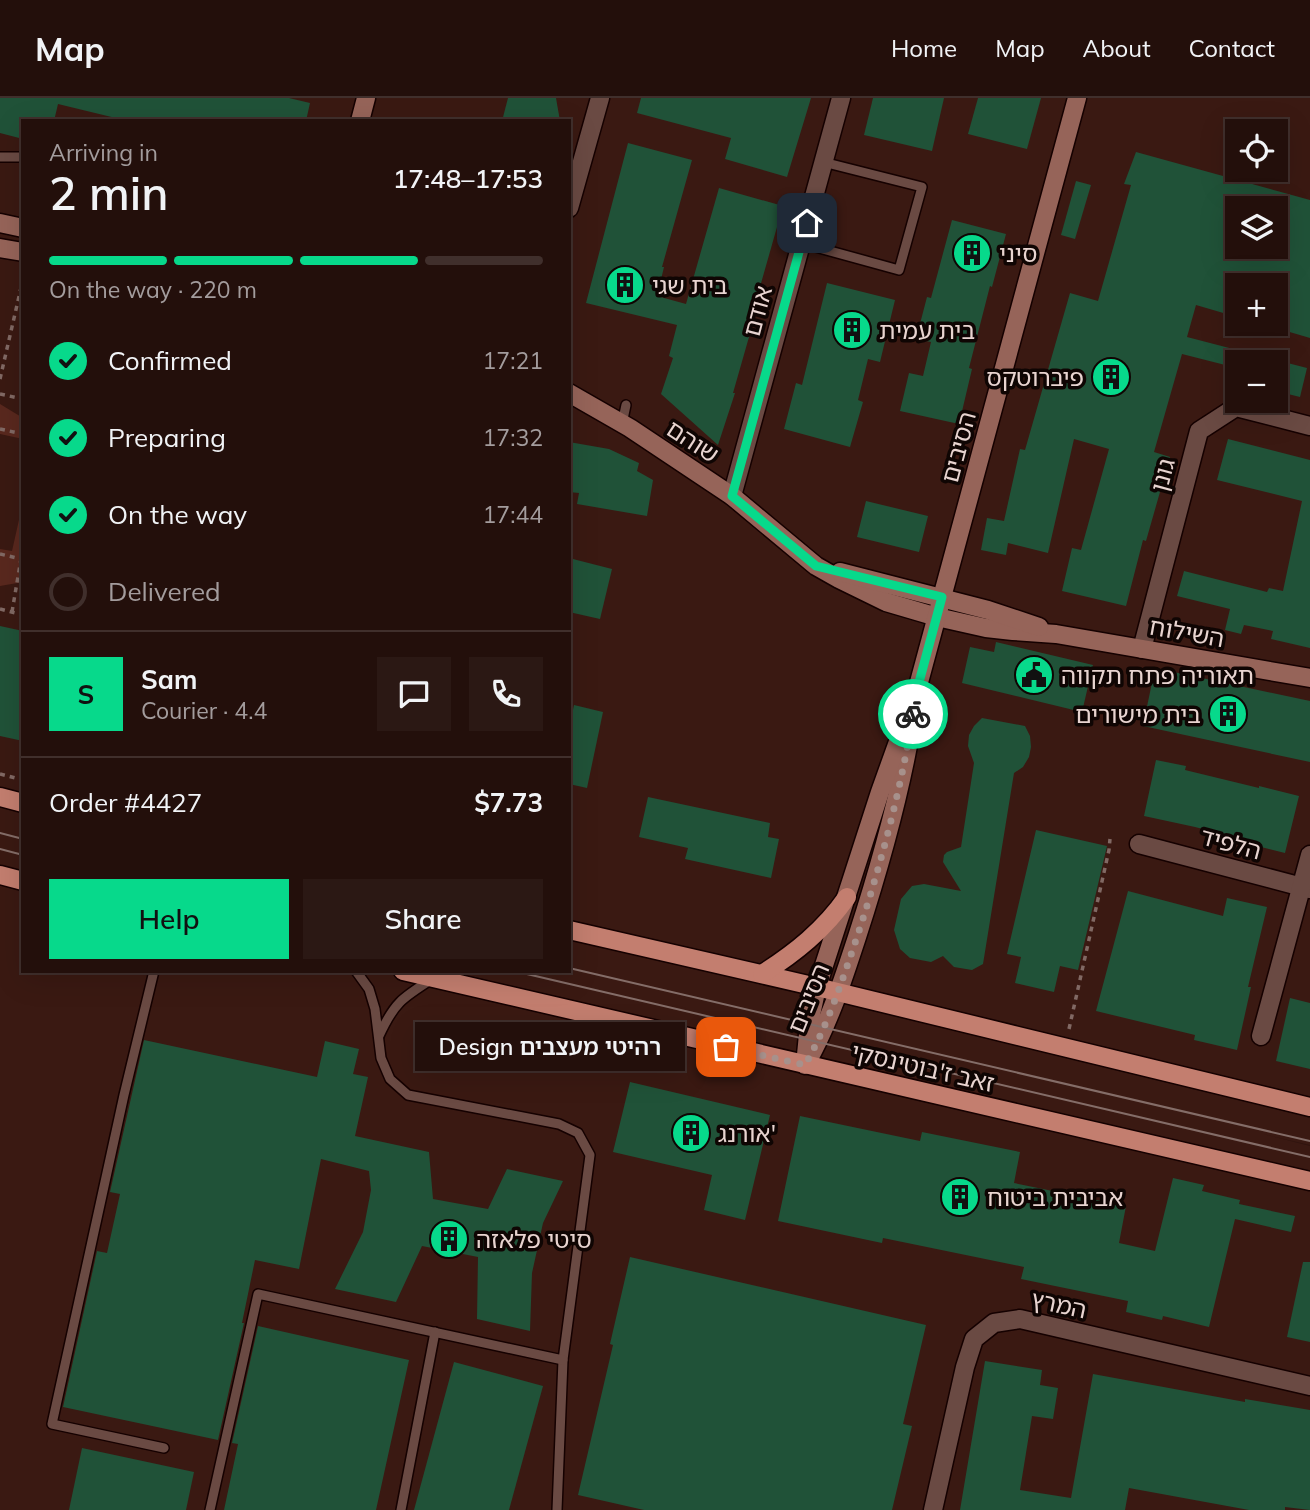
<!DOCTYPE html>
<html lang="en">
<head>
<meta charset="utf-8">
<style>
	:root { --surface:#230f0b; --page:#2b1814; --text:#f1f3f6; --muted:#a39c9d; --line:#402f2c; --accent:#07d98b }
	body { margin:0; font-family:Mulish,"Noto Sans Hebrew",sans-serif; background:var(--page); color:var(--text); height:100vh; display:flex; flex-direction:column; font-size:26px; white-space:nowrap }
	* { box-sizing:border-box; margin:0 }
	p { font-size:23px; color:var(--muted) }
	.icon { flex:none; width:38px; height:38px; fill:none; stroke:currentColor; stroke-width:2; stroke-linecap:round; stroke-linejoin:round }
	.map { position:relative; flex:1; overflow:hidden }
	.panel { position:absolute; left:21px; top:21px; width:550px; height:854px; display:flex; flex-direction:column; background:var(--surface); border-radius:0px; box-shadow:0 7px 28px #0002,0 0 0 2px var(--line) }
	.panel>* { flex:none }
	.controls { position:absolute; left:1225px; top:21px; display:grid; gap:14px }
	.controls a { display:grid; place-items:center; width:63px; height:63px; border-radius:0px; background:var(--surface); box-shadow:0 7px 28px #0002,0 0 0 2px var(--line); font-size:35px }
	.pin { position:absolute; display:grid; place-items:center; width:60px; height:60px; color:#fff; margin:-30px; border-radius:14px; box-shadow:0 4px 10px #0006 }
	.courier { position:absolute; display:grid; place-items:center; width:70px; height:70px; margin:-35px; border:5px solid #07d98b; border-radius:50%; background:#fff; color:#222; box-shadow:0 2px 9px #0007 }
	.bubble { position:absolute; height:49px; border-radius:0px; background:var(--surface); box-shadow:0 7px 28px #0002,0 0 0 2px var(--line); font-size:23px; font-weight:600; line-height:49px; text-align:center }
	.head em { font-style:normal; font-weight:600 }
	.head div { display:flex; flex-direction:column-reverse }
	.head { display:flex; align-items:center; justify-content:space-between; height:119px; padding:0 28px }
	h1 { font-size:46px; font-weight:600; line-height:52px }
	.bar { display:grid; grid-template-columns:repeat(4,1fr); gap:10px 7px; align-content:center; height:84px; padding:0 28px }
	.bar i { height:9px; border-radius:5px; background:var(--line) }
	.bar .current { background:var(--accent) }
	.bar p { grid-column:span 4 }
	.line { display:flex; align-items:center; gap:18px; padding:0 28px; border-top:2px solid var(--line) }
	.line div { flex:1 }
	.round { display:grid; place-items:center; flex:none; width:74px; height:74px; border-radius:0px; background:var(--page) }
	ol { padding:0 28px; list-style:none }
	li { display:flex; align-items:center; gap:21px; height:77px }
	li p { margin-inline-start:auto }
	li .icon { padding:7px; border-radius:50%; background:var(--accent); color:#111; stroke-width:4 }
	li:last-child { color:var(--muted) }
	li i { width:38px; height:38px; border:4px solid var(--line); border-radius:50% }
	.cta { display:flex; gap:14px; margin-top:auto; padding:14px 28px }
	.cta a { flex:1; height:80px; border-radius:0px; background:var(--accent); color:#111; font-size:28px; font-weight:600; line-height:80px; text-align:center }
	.cta a+a { background:var(--page); color:var(--text) }
	header { display:flex; align-items:center; gap:42px; box-sizing:border-box; height:98px; padding:0 35px; background:var(--surface); border-bottom:2px solid var(--line) }
	header strong { font-size:33px }
	nav { display:flex; gap:38px; margin-inline-start:auto; font-size:24px }
	.map>svg:first-child { display:block }
	.built { fill:#3a1912; fill-rule:evenodd }
	.green { fill:#59281e }
	.building { fill:#205238; fill-rule:evenodd }
	.lines { fill:none; stroke-linecap:round; stroke-linejoin:round }
	.lane-casing { stroke:#150100; stroke-width:12 }
	.street-casing { stroke:#150100; stroke-width:21 }
	.secondary-casing { stroke:#150100; stroke-width:21 }
	.primary-casing { stroke:#150100; stroke-width:21 }
	.path { stroke:#816964; stroke-width:3.5; stroke-dasharray:5 5; stroke-linecap:butt }
	.lane { stroke:#6a4a43; stroke-width:9 }
	.street { stroke:#6a4a43; stroke-width:18 }
	.secondary { stroke:#966459; stroke-width:18 }
	.primary { stroke:#c37e6f; stroke-width:18 }
	.tram { stroke:#846d68; stroke-width:2 }
	.done { stroke:#a7918c; stroke-width:7; stroke-dasharray:0 12.6 }
	.route { stroke:#07d98b; stroke-width:9 }
	.labels { text-anchor:middle; dominant-baseline:central; stroke-width:7; stroke-linejoin:round; paint-order:stroke }
	.poi-label { font-size:24px; fill:#e8d4d0; stroke:#0f0503; text-anchor:start }
	.street-label { font-size:24px; fill:#e8d4d0; stroke:#0f0503 }
</style>
</head>
<body>
<header>
<strong>Map</strong>
<nav><a>Home</a><a>Map</a><a>About</a><a>Contact</a></nav>
</header>
<div class="map">
<svg width="1310" height="1412" viewBox="0 0 1310 1412">
	<rect width="100%" height="100%" fill="#2f140f"/>
	<path class="built" d="M 0,0 L 1310,0 L 1310,1047 L 1263,1036 L 1310,1048 L 1310,1412 L 0,1412 ZM 23,23 L 569,23 L 569,873 L 23,873 ZM 1237,33 L 1276,33 L 1276,72 L 1237,72 ZM 1237,110 L 1276,110 L 1276,149 L 1237,149 ZM 1237,187 L 1276,187 L 1276,226 L 1237,226 ZM 1237,264 L 1276,264 L 1276,303 L 1237,303 Z"/>
	<g class="green">
		<polygon points="0,306 23,320 23,341 0,336"/>
		<polygon points="23,404 23,484 0,488 0,451 12,453"/>
	</g>
	<g class="building">
		<polygon points="0,0 289,0 310,5 306,23 128,23 58,6 54,23 23,23 23,41 0,35"/>
		<polygon points="508,0 556,0 560,23 502,23"/>
		<polygon points="641,0 811,0 787,79 725,61 731,40 637,15"/>
		<polygon points="873,0 944,0 932,53 864,37"/>
		<polygon points="978,0 1041,0 1027,51 968,36"/>
		<polygon points="628,45 692,62 662,169 664,169 657,198 686,206 719,90 783,108 750,224 753,225 733,295 735,295 718,347 661,296 673,260 669,258 677,227 586,205"/>
		<path d="M 1136,54 L 1310,102 L 1310,240 L 1276,230 L 1276,187 L 1237,187 L 1237,219 L 1196,207 L 1187,239 L 1237,252 L 1237,270 L 1182,256 L 1154,354 L 1170,359 L 1146,443 L 1143,442 L 1126,508 L 1062,493 L 1072,450 L 1081,452 L 1109,351 L 1074,341 L 1048,455 L 1008,445 L 1006,457 L 981,452 L 987,420 L 1004,423 L 1020,351 L 1025,352 L 1070,195 L 1098,203 L 1131,87 L 1124,86 ZM 1237,110 L 1276,110 L 1276,149 L 1237,149 Z"/>
		<polygon points="1076,83 1091,87 1075,141 1061,137"/>
		<polygon points="952,122 1006,136 992,189 990,188 969,270 972,271 959,326 900,313 909,275 923,278 931,244 916,241 927,199 931,200"/>
		<polygon points="827,185 895,202 880,264 868,261 858,302 863,304 850,349 784,331 796,285 802,287"/>
		<polygon points="1276,262 1307,270 1300,299 1276,293"/>
		<polygon points="1228,341 1310,362 1310,550 1271,541 1273,533 1244,527 1241,536 1225,532 1230,511 1177,498 1184,473 1267,494 1269,490 1283,493 1302,403 1217,382"/>
		<polygon points="569,344 609,351 639,365 637,373 653,382 647,418 577,406 579,395 569,394"/>
		<polygon points="866,403 928,418 919,454 857,439"/>
		<polygon points="569,460 612,471 600,521 569,514"/>
		<polygon points="0,528 23,533 23,643 0,638"/>
		<polygon points="996,544 1093,567 1082,614 962,585 970,549 994,554"/>
		<polygon points="1155,570 1310,603 1310,664 1143,628"/>
		<polygon points="574,607 603,614 587,690 569,686 569,631"/>
		<polygon points="982,620 1025,628 1030,638 1031,649 1029,659 1023,669 1014,675 983,866 972,872 954,869 943,858 931,864 910,860 900,851 894,832 901,801 912,788 924,786 961,793 943,764 944,757 947,754 961,749 974,665 968,648 969,637 974,628"/>
		<polygon points="1156,662 1186,668 1185,672 1259,690 1259,688 1299,698 1285,755 1245,745 1246,742 1195,729 1144,718"/>
		<polygon points="648,699 770,725 768,739 779,741 771,780 685,761 688,750 639,739"/>
		<polygon points="1036,732 1107,748 1078,872 1060,868 1054,894 1015,885 1021,859 1007,856"/>
		<polygon points="1128,793 1223,818 1227,800 1267,809 1248,889 1251,889 1237,952 1194,942 1195,937 1096,913"/>
		<polygon points="1290,900 1310,905 1310,971 1276,963"/>
		<polygon points="144,942 317,979 325,943 359,951 353,976 368,979 355,1038 429,1054 433,1101 488,1111 507,1071 563,1083 543,1125 532,1175 530,1233 477,1221 478,1159 422,1148 396,1204 335,1191 363,1134 371,1092 369,1073 321,1061 299,1171 255,1162 242,1225 244,1225 218,1342 63,1309 97,1153 107,1155 120,1096 110,1094"/>
		<polygon points="630,984 770,1017 745,1122 704,1112 712,1077 613,1054"/>
		<polygon points="800,1018 920,1043 922,1034 1020,1054 1014,1085 1126,1108 1119,1145 1155,1153 1173,1080 1204,1087 1202,1093 1240,1102 1239,1106 1295,1118 1291,1134 1235,1121 1209,1229 1163,1218 1162,1222 1126,1214 1128,1203 1021,1181 1024,1169 883,1140 882,1145 778,1123"/>
		<polygon points="630,1159 926,1227 903,1326 912,1328 892,1412 644,1412 578,1397 613,1247 610,1246"/>
		<polygon points="1303,1164 1310,1164 1310,1244 1287,1239"/>
		<polygon points="258,1228 409,1262 376,1412 224,1412 238,1346 232,1345"/>
		<polygon points="985,1263 1042,1272 1040,1287 1058,1290 1053,1321 1032,1318 1020,1392 1071,1400 1093,1276 1245,1304 1245,1301 1310,1312 1310,1412 1285,1409 1285,1412 1249,1412 1129,1390 1125,1412 960,1412"/>
		<polygon points="454,1264 543,1288 509,1412 414,1412"/>
		<polygon points="82,1350 194,1374 186,1412 69,1412"/>
	</g>
	<g class="lines">
		<defs>
			<g id="lane">
				<polyline points="0,59 23,59"/>
				<polyline points="801,145 899,172 922,89 823,64"/>
				<polyline points="622,326 626,307"/>
				<polyline points="154,873 124,997 52,1326 164,1350"/>
				<polyline points="356,873 369,891 375,911 381,960 390,981 408,997 559,1026 578,1035 590,1057 563,1262 557,1412"/>
				<path d="M 379,938 C 394,905 402,900 432,881"/>
				<polyline points="210,1412 258,1196 563,1262"/>
				<polyline points="401,1412 435,1234"/>
			</g>
			<g id="street">
				<polyline points="569,110 600,0"/>
				<polyline points="732,398 841,0"/>
				<polyline points="1142,551 1199,333 1236,309 1310,328"/>
				<polyline points="1139,746 1310,791"/>
				<polyline points="1261,938 1310,757"/>
				<polyline points="933,1412 965,1269 974,1241 994,1225 1020,1221 1310,1288"/>
			</g>
			<g id="secondary">
				<polyline points="360,23 366,0"/>
				<polyline points="0,125 23,130"/>
				<polyline points="0,150 23,154"/>
				<polyline points="569,295 630,330 732,398 816,468 839,481 886,504 937,519 986,530 1013,533 1056,536 1310,580"/>
				<polyline points="840,474 988,512 1039,529"/>
				<path d="M 807,964 C 829,925 843,882 857,839 C 879,771 899,702 911,631"/>
				<polyline points="805,967 809,926 817,889 880,694 918,588 1077,0"/>
			</g>
			<g id="primary">
				<polyline points="0,699 23,705"/>
				<polyline points="0,777 23,783"/>
				<polyline points="569,832 817,889 1310,1009"/>
				<polyline points="403,873 1310,1083"/>
				<path d="M 762,876 C 795,855 824,832 847,799"/>
			</g>
		</defs>
		<use href="#lane" class="lane-casing"/>
		<use href="#street" class="street-casing"/>
		<use href="#secondary" class="secondary-casing"/>
		<use href="#primary" class="primary-casing"/>
		<g class="path">
			<polyline points="0,281 23,181"/>
			<polyline points="0,296 23,301"/>
			<polyline points="0,331 23,336"/>
			<polyline points="0,456 21,461"/>
			<polyline points="0,511 23,517"/>
			<polyline points="12,514 23,449"/>
			<polyline points="0,676 23,682"/>
			<polyline points="1069,931 1109,752 1110,741"/>
		</g>
		<use href="#lane" class="lane"/>
		<use href="#street" class="street"/>
		<use href="#secondary" class="secondary"/>
		<use href="#primary" class="primary"/>
		<g class="tram">
			<polyline points="0,735 23,741"/>
			<polyline points="0,751 23,757"/>
			<polyline points="569,870 1310,1043"/>
			<polyline points="514,873 1310,1059"/>
		</g>
	</g>
	<g class="lines">
		<path class="done" d="M 726,949 L 805,967 C 828,927 842,883 857,839 C 881,766 901,692 913,616"/>
		<polyline class="route" points="807,125 732,398 816,468 942,499 918,588 913,616"/>
	</g>
	<defs>
		<symbol id="building-disc" viewBox="-11 -11 22 22"><circle r="9.5" fill="#07d98b" stroke="#0f0503"/><path d="M-4-6H4V6H1V3H-1V6H-4ZM-2.5-4.3h1.7v1.8h-1.7ZM.8-4.3h1.7v1.8H.8ZM-2.5-1h1.7V.8h-1.7ZM.8-1h1.7V.8H.8Z" fill="#111"/></symbol>
		<symbol id="civic-disc" viewBox="-11 -11 22 22"><circle r="9.5" fill="#07d98b" stroke="#0f0503"/><path d="M-.6-6.5H3V-4.5H.6V-3L4-1V1h2V6H-6V1h2V-1L-.6-3ZM-1.2 2.5V6h2.4V2.5Z" fill="#111"/></symbol>
	</defs>
	<g fill-rule="evenodd">
		<use href="#building-disc" x="950" y="133" width="44" height="44"/>
		<use href="#building-disc" x="603" y="165" width="44" height="44"/>
		<use href="#building-disc" x="830" y="210" width="44" height="44"/>
		<use href="#building-disc" x="1089" y="257" width="44" height="44"/>
		<use href="#civic-disc" x="1012" y="555" width="44" height="44"/>
		<use href="#building-disc" x="1206" y="594" width="44" height="44"/>
		<use href="#building-disc" x="669" y="1013" width="44" height="44"/>
		<use href="#building-disc" x="938" y="1077" width="44" height="44"/>
		<use href="#building-disc" x="427" y="1119" width="44" height="44"/>
	</g>
	<g class="labels">
		<g class="poi-label">
			<text x="999" y="155">סיני</text>
			<text x="652" y="187">בית שגי</text>
			<text x="879" y="232">בית עמית</text>
			<text x="1084" y="279" text-anchor="end">פיברוטקס</text>
			<text x="1061" y="577">תאוריה פתח תקווה</text>
			<text x="1201" y="616" text-anchor="end">בית מישורים</text>
			<text x="718" y="1035">אורנג'</text>
			<text x="987" y="1099">אביבית ביטוח</text>
			<text x="476" y="1141">סיטי פלאזה</text>
		</g>
		<g class="street-label">
			<text transform="translate(757 213) rotate(-75)">אודם</text>
			<text transform="translate(693 343) rotate(33)">שוהם</text>
			<text transform="translate(958 349) rotate(-75)">הסיבים</text>
			<text transform="translate(1162 377) rotate(-75)">גונן</text>
			<text transform="translate(1187 534) rotate(10)">השילוח</text>
			<text transform="translate(1231 745) rotate(15)">הלפיד</text>
			<text transform="translate(808 900) rotate(-68)">הסיבים</text>
			<text transform="translate(923 969) rotate(13)">זאב ז'בוטינסקי</text>
			<text transform="translate(1059 1206) rotate(12)">המרץ</text>
		</g>
	</g>
</svg>
<div class="controls">
<a><svg class="icon" aria-label="locate" viewBox="0 0 24 24"><circle cx="12" cy="12" r="6"/><path d="M12 2v4M12 18v4M2 12h4M18 12h4"/></svg></a>
<a><svg class="icon" aria-label="layers" viewBox="0 0 24 24"><path d="M12 4l9 5-9 5-9-5zM3 14l9 5 9-5"/></svg></a>
<a>+</a>
<a>−</a>
</div>
<div class="pin" style="left:726px;top:949px;background:#ea580c"><svg class="icon" aria-label="bag" viewBox="0 0 24 24"><path d="M5 8h14l-1 12H6zM9 8a3 3 0 0 1 6 0"/></svg></div>
<div class="pin" style="left:807px;top:125px;background:#1f2937"><svg class="icon" aria-label="home" viewBox="0 0 24 24"><path d="M3 11l9-7 9 7M6 9v11h12V9"/></svg></div>
<div class="courier" style="left:913px;top:616px"><svg class="icon" aria-label="bike" viewBox="0 0 24 24"><circle cx="6" cy="16" r="4"/><circle cx="18" cy="16" r="4"/><path d="M6 16l4-8h5l3 8M10 8l3 8H6M13 5h3"/></svg></div>
<div class="bubble" style="left:415px;top:924px;width:270px">Design רהיטי מעצבים</div>
<section class="panel">
<div class="head"><div><h1>2 min</h1><p>Arriving in</p></div><em>17:48–17:53</em></div>
<div class="bar"><i class="current"></i><i class="current"></i><i class="current"></i><i></i><p>On the way · 220 m</p></div>
<ol>
<li><svg class="icon" aria-label="check" viewBox="0 0 24 24"><path d="M5 12l5 5 9-10"/></svg>Confirmed<p>17:21</p></li>
<li><svg class="icon" aria-label="check" viewBox="0 0 24 24"><path d="M5 12l5 5 9-10"/></svg>Preparing<p>17:32</p></li>
<li><svg class="icon" aria-label="check" viewBox="0 0 24 24"><path d="M5 12l5 5 9-10"/></svg>On the way<p>17:44</p></li>
<li><i></i>Delivered</li>
</ol>
<div class="line" style="height:126px"><b class="round" style="background:var(--accent);color:#111">S</b><div><b>Sam</b><p>Courier · 4.4</p></div><a class="round"><svg class="icon" aria-label="chat" viewBox="0 0 24 24"><path d="M4 5h16v11H9l-5 4z"/></svg></a><a class="round"><svg class="icon" aria-label="phone" viewBox="0 0 24 24"><path d="M5 4h4l2 5-3 2q2 4 5 5l2-3 5 2v4C11 20 4 13 5 4z"/></svg></a></div>
<div class="line" style="height:91px"><div>Order #4427</div><b>$7.73</b></div>
<div class="cta"><a>Help</a><a>Share</a></div>
</section>
</div>
</body>
</html>
